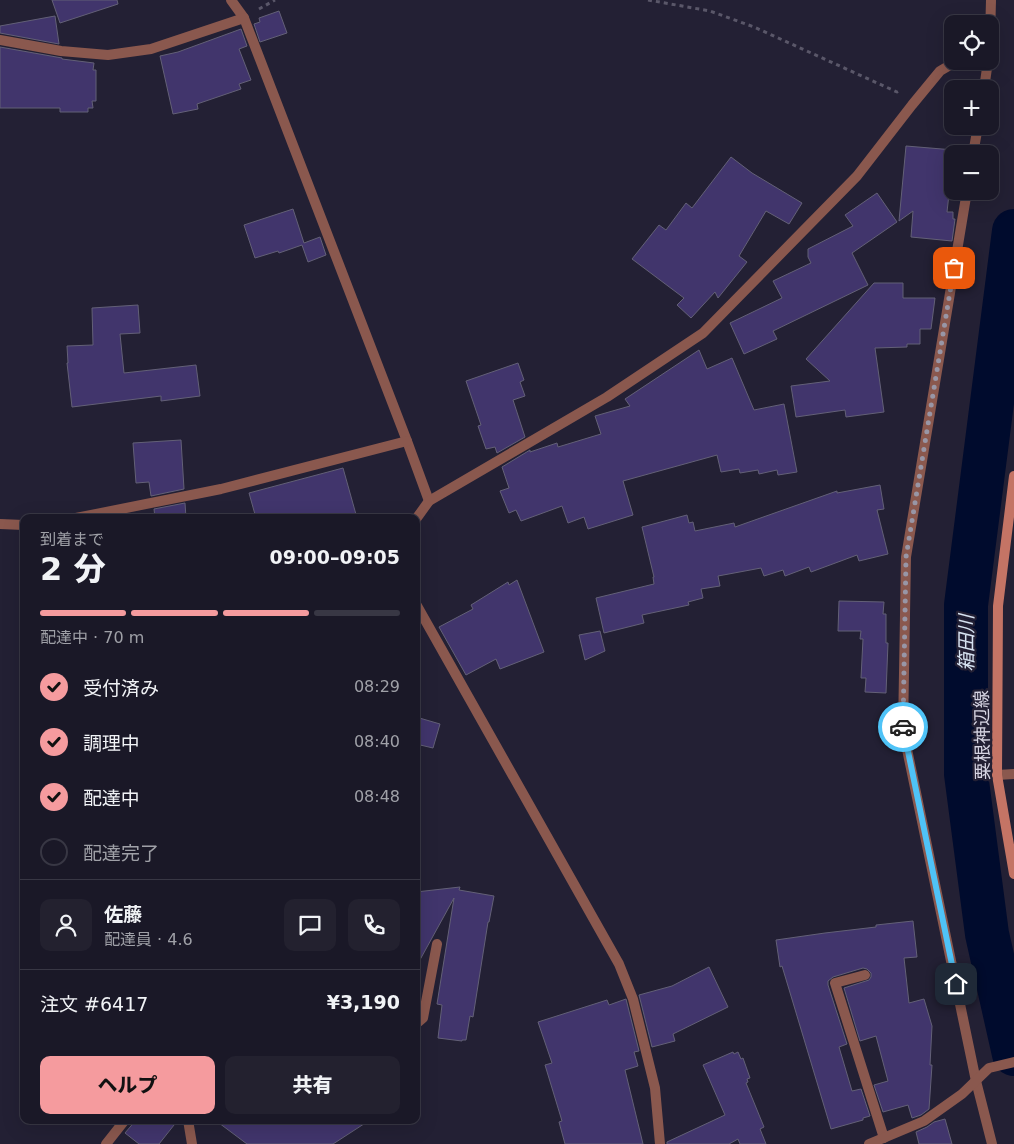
<!DOCTYPE html>
<html lang="ja">
<head>
<meta charset="utf-8">
<style>
	:root { --surface:#1a1827; --page:#23212f; --text:#f1f3f6; --muted:#9fa0a7; --line:#383744; --accent:#f59b9e }
	body { margin:0; font-family:"DejaVu Sans","Noto Sans JP",sans-serif; background:var(--page); color:var(--text); height:100vh; display:flex; flex-direction:column; font-size:19px; white-space:nowrap }
	* { box-sizing:border-box; margin:0 }
	p { font-size:16px; color:var(--muted) }
	.icon { flex:none; width:28px; height:28px; fill:none; stroke:currentColor; stroke-width:2; stroke-linecap:round; stroke-linejoin:round }
	.map { position:relative; flex:1; overflow:hidden }
	.sheet { position:absolute; left:20px; top:514px; width:400px; height:610px; display:flex; flex-direction:column; background:var(--surface); border-radius:10px; box-shadow:0 5px 20px #0002,0 0 0 1px var(--line) }
	.sheet>* { flex:none }
	.controls { position:absolute; left:944px; top:15px; display:grid; gap:10px }
	.controls a { display:grid; place-items:center; width:55px; height:55px; border-radius:10px; background:var(--surface); box-shadow:0 5px 20px #0002,0 0 0 1px var(--line); font-size:25px }
	.pin { position:absolute; display:grid; place-items:center; width:42px; height:42px; color:#fff; margin:-21px; border-radius:10px; box-shadow:0 2px 8px #0006 }
	.courier { position:absolute; display:grid; place-items:center; width:50px; height:50px; margin:-25px; border:4px solid #4fc3f7; border-radius:50%; background:#fff; color:#222; box-shadow:0 1px 6px #0007 }
	.overview em { font-style:normal; font-weight:800 }
	.overview div { display:flex; flex-direction:column-reverse }
	.overview { display:flex; align-items:center; justify-content:space-between; height:85px; padding:0 20px }
	h1 { font-size:32px; font-weight:800; line-height:38px }
	.bar { display:grid; grid-template-columns:repeat(4,1fr); gap:8px 5px; align-content:center; height:60px; padding:0 20px }
	.bar i { height:6px; border-radius:4px; background:var(--line) }
	.bar .selected { background:var(--accent) }
	.bar p { grid-column:span 4 }
	.line { display:flex; align-items:center; gap:12px; padding:0 20px; border-top:1px solid var(--line) }
	.line div { flex:1 }
	.round { display:grid; place-items:center; flex:none; width:52px; height:52px; border-radius:10px; background:var(--page) }
	ol { padding:0 20px; list-style:none }
	li { display:flex; align-items:center; gap:15px; height:55px }
	li p { margin-inline-start:auto }
	li .icon { padding:5px; border-radius:50%; background:var(--accent); color:#111; stroke-width:4 }
	li:last-child { color:var(--muted) }
	li i { width:28px; height:28px; border:2px solid var(--line); border-radius:50% }
	.button { display:flex; gap:10px; margin-top:auto; padding:10px 20px }
	.button a { flex:1; height:58px; border-radius:10px; background:var(--accent); color:#111; font-size:20px; font-weight:800; line-height:58px; text-align:center }
	.button a+a { background:var(--page); color:var(--text) }
	.map>svg:first-child { display:block }
	.lines { fill:none; stroke-linecap:round; stroke-linejoin:round }
	.river { stroke:#000b2d; stroke-width:44 }
	.building { fill:#41356c; stroke:#636077 }
	.path { stroke:#5a5769; stroke-width:3; stroke-dasharray:4 4; stroke-linecap:butt }
	.service { stroke:#8a584e; stroke-width:10 }
	.minor { stroke:#8a584e; stroke-width:10 }
	.secondary { stroke:#c47465; stroke-width:10 }
	.done { stroke:#9896a6; stroke-width:5; stroke-dasharray:0 9 }
	.route { stroke:#4fc3f7; stroke-width:6 }
	.labels { text-anchor:middle; dominant-baseline:central; stroke-width:4.5; stroke-linejoin:round; paint-order:stroke }
	.street-label { font-size:18px; fill:#d7d5e3; stroke:#232034 }
	.water-label { font-size:19px; font-style:italic; fill:#d7e3f2; stroke:#232034 }
</style>
</head>
<body>
<div class="map">
<svg width="1014" height="1144" viewBox="0 0 1014 1144">
	<rect width="100%" height="100%" fill="#232034"/>
	<g class="lines">
		<polyline class="river" points="1014,231 966,605 966,774 987,934 1014,1054"/>
	</g>
	<g class="building">
		<polygon points="52,0 117,0 118,4 60,23"/>
		<polygon points="279,11 287,33 260,42 254,24 260,22 259,18"/>
		<polygon points="55,16 59,44 0,33 0,26"/>
		<polygon points="241,29 247,46 239,49 251,80 239,84 241,89 197,104 198,109 173,114 160,56 178,52"/>
		<polygon points="0,47 62,58 62,59 94,63 93,70 96,70 96,101 92,101 93,108 88,108 88,112 60,112 60,108 0,108"/>
		<polygon points="906,146 954,150 954,154 952,154 952,167 947,212 953,212 953,219 955,219 952,241 911,237 913,211 899,221"/>
		<polygon points="731,157 752,173 802,203 789,224 766,211 739,256 747,262 718,298 715,292 691,318 677,305 684,298 632,259 659,225 666,230 686,203 692,208"/>
		<polygon points="877,193 897,222 852,253 868,285 773,331 777,339 744,354 730,323 782,298 773,281 811,263 808,257 808,249 853,226 845,215"/>
		<polygon points="293,209 304,243 320,237 326,255 308,262 302,245 279,253 278,251 255,258 244,225"/>
		<polygon points="874,283 903,283 903,298 935,298 931,329 920,329 920,344 907,344 907,347 875,348 884,412 846,417 845,410 796,417 791,386 830,381 806,359"/>
		<polygon points="138,305 140,333 120,334 124,373 196,365 200,396 161,401 161,396 72,407 67,363 68,363 67,346 93,345 92,308"/>
		<polygon points="699,350 707,369 732,358 754,410 784,404 797,472 778,475 777,470 759,474 758,470 740,473 739,469 721,472 717,455 623,481 633,515 588,529 584,517 568,523 562,506 521,521 516,510 509,513 500,491 509,488 502,467 530,450 530,452 557,443 558,447 601,434 595,416 630,406 625,399"/>
		<polygon points="518,363 524,380 520,382 525,396 513,400 525,437 497,453 495,447 486,449 478,426 481,425 466,381"/>
		<polygon points="181,440 184,489 151,496 149,482 136,483 133,443"/>
		<polygon points="343,468 357,518 256,518 249,493"/>
		<polygon points="880,485 884,509 877,510 888,554 859,561 857,555 811,572 809,567 785,576 783,570 764,576 761,568 718,576 720,586 701,589 703,598 688,602 689,605 642,615 644,623 604,633 596,598 654,584 653,577 654,577 642,527 687,515 689,523 693,522 695,531 734,523 735,527 837,491 837,493"/>
		<polygon points="185,503 186,518 155,518 154,509"/>
		<polygon points="517,580 544,652 500,669 496,659 466,675 439,627 473,609 471,605 508,582 509,585"/>
		<polygon points="839,601 884,602 883,614 886,614 886,643 888,643 886,693 865,692 866,678 861,678 863,639 860,639 861,631 838,631"/>
		<polygon points="600,631 605,651 585,660 579,635"/>
		<polygon points="416,717 440,724 433,748 416,744"/>
		<polygon points="460,887 459,890 494,896 489,922 488,922 473,1017 470,1016 466,1040 462,1040 462,1041 438,1038 442,1005 437,1004 454,898 416,967 416,892"/>
		<polygon points="913,921 917,957 904,958 909,1003 924,999 932,1026 930,1065 932,1065 929,1109 921,1115 912,1118 908,1105 883,1112 874,1085 888,1081 876,1036 860,1041 844,988 869,980 871,977 871,973 867,969 863,968 833,977 828,981 828,985 847,1044 839,1047 852,1091 861,1089 870,1116 863,1118 863,1120 831,1129 782,966 780,967 776,940 825,933 876,927 876,925"/>
		<polygon points="709,967 728,1007 673,1034 675,1041 652,1047 639,995 672,986"/>
		<polygon points="626,999 639,1051 634,1052 638,1066 625,1070 643,1144 565,1144 559,1122 562,1121 545,1065 552,1063 538,1022 607,1000 609,1005"/>
		<polygon points="733,1052 734,1054 738,1052 741,1059 743,1058 750,1078 747,1079 748,1082 746,1083 764,1127 760,1129 766,1144 740,1144 738,1139 729,1144 667,1144 667,1142 725,1115 703,1065"/>
		<polygon points="945,1119 952,1144 919,1144 916,1132 927,1127 934,1122"/>
		<polygon points="136,1120 178,1120 159,1144 139,1144 125,1133"/>
		<polygon points="215,1120 370,1120 333,1144 247,1144"/>
	</g>
	<g class="lines">
		<g class="path">
			<polyline points="648,0 710,11 754,27 897,92 899,91"/>
			<polyline points="259,9 275,0"/>
		</g>
		<polyline class="service" points="865,975 835,983 884,1138"/>
		<g class="minor">
			<polyline points="231,0 244,18 407,441 429,501"/>
			<polyline points="990,38 991,0"/>
			<polyline points="0,40 61,51 108,55 151,49 244,18"/>
			<polyline points="984,89 988,61"/>
			<polyline points="973,154 978,126"/>
			<polyline points="967,191 906,557 903,730 976,1081 992,1144"/>
			<polyline points="76,518 221,489 407,441"/>
			<polyline points="416,519 429,501 607,397 703,333 857,176 912,105 940,71 957,61"/>
			<polyline points="0,524 24,525"/>
			<polyline points="416,604 619,964 633,999 655,1088 660,1144"/>
			<polyline points="997,775 1014,774"/>
			<polyline points="416,1024 423,1018 437,944"/>
			<polyline points="188,1120 192,1144"/>
			<polyline points="106,1144 125,1120"/>
			<polyline points="869,1144 924,1121 962,1094 989,1068 1014,1062"/>
		</g>
		<polyline class="secondary" points="1014,476 998,606 997,775 1014,874"/>
	</g>
	<g class="lines">
		<polyline class="done" points="903,727 906,557 954,268"/>
		<polyline class="route" points="903,727 956,984"/>
	</g>
	<g class="labels">
		<g class="street-label">
			<text transform="translate(982 735) rotate(-91)">粟根神辺線</text>
		</g>
		<g class="water-label">
			<text transform="translate(966 643) rotate(-90)">箱田川</text>
		</g>
	</g>
</svg>
<div class="controls">
<a><svg class="icon" aria-label="locate" viewBox="0 0 24 24"><circle cx="12" cy="12" r="6"/><path d="M12 2v4M12 18v4M2 12h4M18 12h4"/></svg></a>
<a>+</a>
<a>−</a>
</div>
<div class="pin" style="left:954px;top:268px;background:#ea580c"><svg class="icon" aria-label="bag" viewBox="0 0 24 24"><path d="M5 8h14l-1 12H6zM9 8a3 3 0 0 1 6 0"/></svg></div>
<div class="pin" style="left:956px;top:984px;background:#1f2937"><svg class="icon" aria-label="home" viewBox="0 0 24 24"><path d="M3 11l9-7 9 7M6 9v11h12V9"/></svg></div>
<div class="courier" style="left:903px;top:727px"><svg class="icon" aria-label="car" viewBox="0 0 24 24"><path d="M5 17H2v-5l4-1 3-4h7l3 4 3 1v5h-3M9 17h6M6 11h13"/><circle cx="7" cy="17" r="2"/><circle cx="17" cy="17" r="2"/></svg></div>
<section class="sheet">
<div class="overview"><div><h1>2 分</h1><p>到着まで</p></div><em>09:00–09:05</em></div>
<div class="bar"><i class="selected"></i><i class="selected"></i><i class="selected"></i><i></i><p>配達中 · 70 m</p></div>
<ol>
<li><svg class="icon" aria-label="check" viewBox="0 0 24 24"><path d="M5 12l5 5 9-10"/></svg>受付済み<p>08:29</p></li>
<li><svg class="icon" aria-label="check" viewBox="0 0 24 24"><path d="M5 12l5 5 9-10"/></svg>調理中<p>08:40</p></li>
<li><svg class="icon" aria-label="check" viewBox="0 0 24 24"><path d="M5 12l5 5 9-10"/></svg>配達中<p>08:48</p></li>
<li><i></i>配達完了</li>
</ol>
<div class="line" style="height:90px"><a class="round"><svg class="icon" aria-label="person" viewBox="0 0 24 24"><circle cx="12" cy="8" r="4"/><path d="M4 21q1-7 8-7t8 7"/></svg></a><div><b>佐藤</b><p>配達員 · 4.6</p></div><a class="round"><svg class="icon" aria-label="chat" viewBox="0 0 24 24"><path d="M4 5h16v11H9l-5 4z"/></svg></a><a class="round"><svg class="icon" aria-label="phone" viewBox="0 0 24 24"><path d="M5 4h4l2 5-3 2q2 4 5 5l2-3 5 2v4C11 20 4 13 5 4z"/></svg></a></div>
<div class="line" style="height:65px"><div>注文 #6417</div><b>¥3,190</b></div>
<div class="button"><a>ヘルプ</a><a>共有</a></div>
</section>
</div>
</body>
</html>
